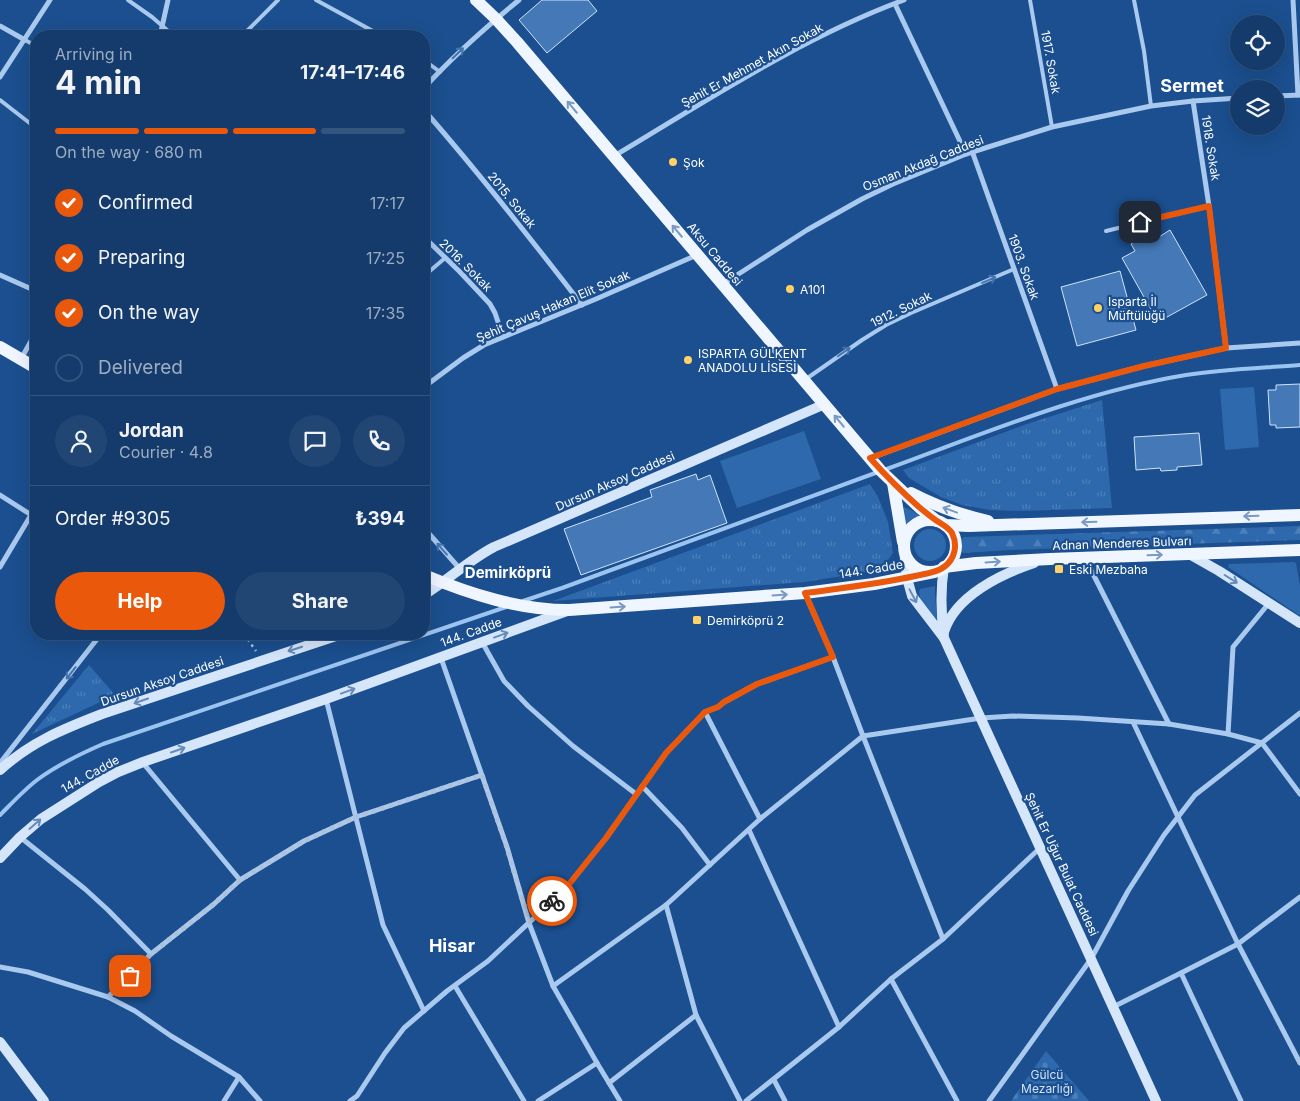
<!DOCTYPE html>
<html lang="en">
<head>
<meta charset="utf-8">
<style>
	:root { --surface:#143b6b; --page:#214673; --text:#f1f3f6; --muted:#9dadc1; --line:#33557e; --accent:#ea580c }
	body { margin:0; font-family:Inter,sans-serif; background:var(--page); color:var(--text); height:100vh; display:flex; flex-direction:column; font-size:19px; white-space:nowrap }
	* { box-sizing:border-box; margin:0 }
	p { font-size:16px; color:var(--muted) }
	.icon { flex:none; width:28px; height:28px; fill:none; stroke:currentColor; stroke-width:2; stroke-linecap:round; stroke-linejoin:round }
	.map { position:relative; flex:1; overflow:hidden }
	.details { position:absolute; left:30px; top:30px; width:400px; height:610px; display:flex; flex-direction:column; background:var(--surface); border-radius:20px; box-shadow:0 5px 20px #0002,0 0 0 1px var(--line) }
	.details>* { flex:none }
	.controls { position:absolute; left:1230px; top:15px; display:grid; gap:10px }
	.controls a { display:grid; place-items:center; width:55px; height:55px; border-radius:50%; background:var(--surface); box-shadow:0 5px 20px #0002,0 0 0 1px var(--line); font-size:25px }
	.pin { position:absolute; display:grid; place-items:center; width:42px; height:42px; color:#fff; margin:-21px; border-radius:10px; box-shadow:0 2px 8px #0006 }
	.courier { position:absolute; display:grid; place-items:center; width:50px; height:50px; margin:-25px; border:4px solid #ea580c; border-radius:50%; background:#fff; color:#222; box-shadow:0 1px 6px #0007 }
	.head em { font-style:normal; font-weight:700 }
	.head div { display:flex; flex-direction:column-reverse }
	.head { display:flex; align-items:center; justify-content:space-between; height:85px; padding:0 25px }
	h1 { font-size:32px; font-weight:700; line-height:38px }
	.bar { display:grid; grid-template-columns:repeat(4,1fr); gap:8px 5px; align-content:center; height:60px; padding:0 25px }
	.bar i { height:6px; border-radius:4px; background:var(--line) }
	.bar .on { background:var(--accent) }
	.bar p { grid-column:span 4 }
	.line { display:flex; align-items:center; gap:12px; padding:0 25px; border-top:1px solid var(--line) }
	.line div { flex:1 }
	.round { display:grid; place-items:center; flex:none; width:52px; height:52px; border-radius:26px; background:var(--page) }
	ol { padding:0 25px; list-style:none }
	li { display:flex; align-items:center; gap:15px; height:55px }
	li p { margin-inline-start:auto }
	li .icon { padding:5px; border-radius:50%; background:var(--accent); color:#fff; stroke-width:4 }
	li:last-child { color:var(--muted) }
	li i { width:28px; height:28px; border:2px solid var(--line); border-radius:50% }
	.button { display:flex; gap:10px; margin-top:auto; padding:10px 25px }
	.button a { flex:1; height:58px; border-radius:30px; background:var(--accent); color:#fff; font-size:20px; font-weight:700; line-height:58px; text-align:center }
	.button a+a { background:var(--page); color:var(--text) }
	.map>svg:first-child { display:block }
	.grass { fill:#2e69ad }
	.forest { fill:url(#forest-firs) }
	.cemetery { fill:url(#cemetery-stones) }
	.park { fill:url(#park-tufts) }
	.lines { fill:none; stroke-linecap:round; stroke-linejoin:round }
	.stream { stroke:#9cc4f0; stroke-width:4 }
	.building { fill:#4478b7; stroke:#cfe3fa }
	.path { stroke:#a9c9ee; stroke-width:2.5; stroke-dasharray:2.5 4; stroke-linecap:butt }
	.lane { stroke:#a9c9ee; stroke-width:4 }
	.street { stroke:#a9c9ee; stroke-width:5 }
	.secondary { stroke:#d6e6fa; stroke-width:10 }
	.primary { stroke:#f0f6ff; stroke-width:12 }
	.oneway { stroke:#4674ac }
	.oneway2 { stroke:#7b9ac1 }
	.oneway3 { stroke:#668bba }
	.done { stroke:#afc1d8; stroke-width:5; stroke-dasharray:0 9 }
	.route { stroke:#ea580c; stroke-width:6 }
	.poi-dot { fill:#ffd166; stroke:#1b4f8f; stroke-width:2 }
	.labels { text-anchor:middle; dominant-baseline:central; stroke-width:4.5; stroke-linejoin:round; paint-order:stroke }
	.street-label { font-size:12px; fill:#fff; stroke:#1b4f8f }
	.poi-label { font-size:12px; fill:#fff; stroke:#1b4f8f; text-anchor:start }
	.park-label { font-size:12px; fill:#cfe3fa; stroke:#1b4f8f }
	.quarter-label { font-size:15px; font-weight:bold; fill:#fff; stroke:#1b4f8f }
	.district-label { font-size:18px; font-weight:bold; fill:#fff; stroke:#1b4f8f }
</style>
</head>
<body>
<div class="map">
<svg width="1300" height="1101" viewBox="0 0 1300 1101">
	<defs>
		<pattern id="forest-firs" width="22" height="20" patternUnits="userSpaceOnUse" patternTransform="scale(1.25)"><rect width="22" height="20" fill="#2e69ad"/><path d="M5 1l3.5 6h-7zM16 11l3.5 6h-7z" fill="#4d80b9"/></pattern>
		<pattern id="cemetery-stones" width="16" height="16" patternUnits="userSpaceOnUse" patternTransform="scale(1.25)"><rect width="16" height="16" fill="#2e69ad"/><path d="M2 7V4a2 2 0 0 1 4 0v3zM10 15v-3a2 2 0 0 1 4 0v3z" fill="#4d80b9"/></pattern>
		<pattern id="park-tufts" width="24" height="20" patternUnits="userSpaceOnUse" patternTransform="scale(1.25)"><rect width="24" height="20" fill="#2e69ad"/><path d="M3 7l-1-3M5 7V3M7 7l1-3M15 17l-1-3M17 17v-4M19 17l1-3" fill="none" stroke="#4d80b9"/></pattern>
	</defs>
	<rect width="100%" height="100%" fill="#1b4f8f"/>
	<g class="grass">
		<polygon points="1254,387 1259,447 1225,450 1220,389"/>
		<polygon points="804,431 821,479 737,508 720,461"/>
		<polygon points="904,507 911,510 919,515 908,525 905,524 903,509"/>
		<circle cx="930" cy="545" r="16"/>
		<polygon points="1294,562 1296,563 1300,586 1300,616 1228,567 1229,564"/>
		<polygon points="935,586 935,595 937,620 920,598 919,592 920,589"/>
	</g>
	<polygon class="forest" points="1300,526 1300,540 1009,550 964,553 962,552 962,539 964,537"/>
	<polygon class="cemetery" points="1046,1051 1089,1101 1011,1101"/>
	<g class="park">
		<polygon points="1102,400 1112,508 1021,511 990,510 962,505 941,497 909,478 903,470 1024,425"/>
		<polygon points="870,484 878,497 888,522 893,553 881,570 804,582 553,601"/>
		<polygon points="89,665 115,695 32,734"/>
	</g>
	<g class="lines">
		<g class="stream">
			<path d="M 884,470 C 983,434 1082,392 1186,375 C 1224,369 1262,368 1300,365"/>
			<polyline points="523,601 562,588 878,472"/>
			<path d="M 0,815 C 12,803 24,790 37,780 C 57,765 80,754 103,744 L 506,607"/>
		</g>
	</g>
	<g class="building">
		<polygon points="542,0 588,0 597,11 547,53 519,20"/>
		<polygon points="1145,228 1148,233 1155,230 1159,237 1170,230 1207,295 1158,322 1122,258 1135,251 1131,244 1137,240 1134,234"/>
		<polygon points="1120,271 1136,330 1077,346 1061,287"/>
		<polygon points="1300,384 1300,427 1276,428 1276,425 1270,425 1268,390 1276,390 1276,385"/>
		<polygon points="1199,433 1202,465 1177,467 1177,470 1161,471 1160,468 1136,470 1134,437"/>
		<polygon points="696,474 698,480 710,475 727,523 581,575 564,529 652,497 650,490"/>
	</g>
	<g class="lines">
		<polyline class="path" points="244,634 256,651"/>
		<g class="lane">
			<polyline points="128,0 152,17 174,36"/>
			<polyline points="316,0 382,36"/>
			<polyline points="1030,0 1052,127"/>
			<polyline points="1134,0 1144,51 1151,106"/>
			<polyline points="247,31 278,0"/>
			<polyline points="25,40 36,46"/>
			<polyline points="424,60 440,72"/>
			<polyline points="0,100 36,128"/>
			<polyline points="1106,231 1209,206"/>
			<polyline points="424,276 445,258"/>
			<polyline points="806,379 862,340 886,325 911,313 1014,269"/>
			<polyline points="31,515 36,505"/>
		</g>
		<g class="street">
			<polyline points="1293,0 1298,95"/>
			<polyline points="895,4 966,154"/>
			<polyline points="0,26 25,40"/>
			<polyline points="160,36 168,0"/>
			<polyline points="0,77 50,0"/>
			<path d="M 424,88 C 453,56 486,27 519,0"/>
			<polyline points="1276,96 1300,95"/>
			<polyline points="1193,101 1209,206 1226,348"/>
			<path d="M 424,110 C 479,173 531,239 582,305"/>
			<polyline points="972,151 1057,389"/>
			<path d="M 614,156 C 708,100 801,38 904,0"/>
			<polyline points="424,237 460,272 490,304 495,313 503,337"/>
			<polyline points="0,275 36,291"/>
			<polyline points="723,284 807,230 862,199 893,184 966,154 1052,127 1151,106 1193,101 1239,98"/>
			<polyline points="21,359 36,332"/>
			<polyline points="424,387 463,358 484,345 596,299 697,255"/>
			<polyline points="871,458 1057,389 1144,366 1226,348 1300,343"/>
			<polyline points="0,495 36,518"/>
			<polyline points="424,528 460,569"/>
			<polyline points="1086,560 1169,724"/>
			<polyline points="0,567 31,515"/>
			<polyline points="805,594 833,657 863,736 943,939"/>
			<polyline points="482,642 504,681 528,706 573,746 636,794"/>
			<polyline points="441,658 507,847 529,923 553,986 597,1063 620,1101"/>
			<polyline points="326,699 383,925 424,1011"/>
			<polyline points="705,712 760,819"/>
			<polyline points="1133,722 1238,944 1300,897"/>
			<polyline points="1228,734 1233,647 1269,603"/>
			<polyline points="0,763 101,634"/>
			<polyline points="143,763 240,880"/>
			<polyline points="642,786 682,828 710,865"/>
			<polyline points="749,830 839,1027"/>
			<polyline points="20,837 85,889 108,910 151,954"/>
			<polyline points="666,905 696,1015 740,1101"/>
			<polyline points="0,967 28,972 108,997 135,1011 171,1036 239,1077 260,1101"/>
			<polyline points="891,979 957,1101"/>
			<polyline points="455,986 524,1101"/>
			<polyline points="553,986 666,905 760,819 863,736 981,718 1013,716 1078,718 1169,724 1228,734 1262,743 1300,794"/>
			<polyline points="108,997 151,954 214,904 240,880 304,841 356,817 482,775"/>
			<polyline points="1113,1007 1181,973"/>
			<polyline points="774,1080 785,1101"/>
			<polyline points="609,1083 696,1015"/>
			<polyline points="224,1101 239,1077"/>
			<polyline points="350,1101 357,1096 385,1053 404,1028 447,991 488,961 566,888 606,838 666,753 705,712 718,707 724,702 757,684 833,657"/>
			<polyline points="538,1101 597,1063"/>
			<polyline points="746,1101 839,1027 891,979 943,939 1040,848"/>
			<polyline points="989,1101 1091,959 1128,891 1164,835 1195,795 1300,713"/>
			<polyline points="1241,1101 1181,973 1238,944 1300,1063"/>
		</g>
		<g class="secondary">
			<path d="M 904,549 L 907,578 L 912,596 L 944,638 C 941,614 940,591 944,567"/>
			<polyline points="1189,554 1219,571 1300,623"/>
			<path d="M 424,595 C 448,580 469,560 494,547 L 825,404"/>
			<path d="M 944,632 C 955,596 1001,574 1034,563"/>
			<polyline points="944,638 1156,1101"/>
			<path d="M 0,770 C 31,742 63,729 102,714 L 342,634"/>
			<polyline points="0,858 20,837 41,819 99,782 118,772 143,762 326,699 567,611"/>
			<polyline points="0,1042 44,1101"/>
		</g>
		<g class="primary">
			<polyline points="476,0 496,19 517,42 880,470 920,508 937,521"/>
			<polyline points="0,347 36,368"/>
			<polyline points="893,483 903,542"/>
			<path d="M 911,493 C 936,506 961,515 988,521"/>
			<circle cx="930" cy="546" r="26"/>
			<polyline points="945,525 969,526 1300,515"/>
			<polyline points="944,567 976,563 1050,559 1300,550"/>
			<path d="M 424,575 C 470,594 519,610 569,610 L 805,593 L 874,584 L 934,572"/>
		</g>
	</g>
	<defs><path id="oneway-shaft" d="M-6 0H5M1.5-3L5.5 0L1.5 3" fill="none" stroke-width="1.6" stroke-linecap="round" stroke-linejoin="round" transform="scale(1.25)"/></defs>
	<g class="oneway">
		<use href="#oneway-shaft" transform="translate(458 53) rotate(-44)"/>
		<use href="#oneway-shaft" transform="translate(989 280) rotate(-23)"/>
		<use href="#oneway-shaft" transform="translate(844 352) rotate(-35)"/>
		<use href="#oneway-shaft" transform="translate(442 549) rotate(-131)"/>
		<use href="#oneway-shaft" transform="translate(71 673) rotate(128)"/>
	</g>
	<g class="oneway2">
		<use href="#oneway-shaft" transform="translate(572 107) rotate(-130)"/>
		<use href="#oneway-shaft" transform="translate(677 231) rotate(-130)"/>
		<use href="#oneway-shaft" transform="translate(839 421) rotate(-130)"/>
		<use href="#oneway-shaft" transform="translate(950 510) rotate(-160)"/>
		<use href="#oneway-shaft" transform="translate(1251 516) rotate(178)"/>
		<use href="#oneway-shaft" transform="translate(1089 522) rotate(178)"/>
		<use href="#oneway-shaft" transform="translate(1155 555) rotate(-2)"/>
		<use href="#oneway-shaft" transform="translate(993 562) rotate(-4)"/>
		<use href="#oneway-shaft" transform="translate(780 595) rotate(-4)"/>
		<use href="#oneway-shaft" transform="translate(618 607) rotate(-4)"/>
	</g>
	<g class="oneway3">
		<use href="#oneway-shaft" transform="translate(1231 579) rotate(32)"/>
		<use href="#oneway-shaft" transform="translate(913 596) rotate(62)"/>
		<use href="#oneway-shaft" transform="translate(501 635) rotate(-20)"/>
		<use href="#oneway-shaft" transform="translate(295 649) rotate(162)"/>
		<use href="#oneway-shaft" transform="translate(348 691) rotate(-20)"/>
		<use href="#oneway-shaft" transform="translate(141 701) rotate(161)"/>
		<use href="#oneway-shaft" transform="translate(178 750) rotate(-19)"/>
		<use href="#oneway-shaft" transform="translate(35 824) rotate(-41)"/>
	</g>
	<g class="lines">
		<polyline class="done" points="130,976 151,954 214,904 240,880 304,841 356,817 482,775 507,848 529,922 552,901"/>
		<path class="route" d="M 552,901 L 566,888 L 606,838 L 666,753 L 705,712 L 718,707 L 724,702 L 757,684 L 833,657 L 805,593 C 842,588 879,584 915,576 C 924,574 936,573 944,567 C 955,559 958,545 952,533 C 948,527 943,525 937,521 C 931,517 925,512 919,507 C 902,492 886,476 870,458 L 1057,389 L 1144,366 L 1226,348 L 1209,206 L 1140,222"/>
	</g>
	<g class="poi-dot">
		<circle cx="673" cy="162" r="5"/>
		<circle cx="790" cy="289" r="5"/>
		<circle cx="1098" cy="308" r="5"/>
		<circle cx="688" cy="360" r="5"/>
		<rect x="1054" y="564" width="10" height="10" rx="2.5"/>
		<rect x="692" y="615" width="10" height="10" rx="2.5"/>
	</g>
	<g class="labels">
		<g class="street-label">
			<text transform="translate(1051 62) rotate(80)">1917. Sokak</text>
			<text transform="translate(752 65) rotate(-29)">Şehit Er Mehmet Akın Sokak</text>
			<text transform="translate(1211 148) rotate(81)">1918. Sokak</text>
			<text transform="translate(923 163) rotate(-22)">Osman Akdağ Caddesi</text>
			<text transform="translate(512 200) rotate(51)">2015. Sokak</text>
			<text transform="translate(715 254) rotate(50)">Aksu Caddesi</text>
			<text transform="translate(466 265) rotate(45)">2016. Sokak</text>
			<text transform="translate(1024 267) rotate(70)">1903. Sokak</text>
			<text transform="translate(553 306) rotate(-23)">Şehit Çavuş Hakan Elit Sokak</text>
			<text transform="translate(901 309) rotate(-26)">1912. Sokak</text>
			<text transform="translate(615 481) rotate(-24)">Dursun Aksoy Caddesi</text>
			<text transform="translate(1122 543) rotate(-2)">Adnan Menderes Bulvarı</text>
			<text transform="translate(871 569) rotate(-9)">144. Cadde</text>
			<text transform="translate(471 632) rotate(-20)">144. Cadde</text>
			<text transform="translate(162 681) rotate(-19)">Dursun Aksoy Caddesi</text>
			<text transform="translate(90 774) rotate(-29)">144. Cadde</text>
			<text transform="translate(1062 864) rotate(65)">Şehit Er Uğur Bulat Caddesi</text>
		</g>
		<g class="poi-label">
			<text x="683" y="162">Şok</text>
			<text x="800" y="289">A101</text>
			<text x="1108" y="301">Isparta İl<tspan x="1108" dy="14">Müftülüğü</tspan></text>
			<text x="698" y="353">ISPARTA GÜLKENT<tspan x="698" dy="14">ANADOLU LİSESİ</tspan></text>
			<text x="1069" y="569">Eski Mezbaha</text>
			<text x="707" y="620">Demirköprü 2</text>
		</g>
		<g class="park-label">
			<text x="1047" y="1074">Gülcü<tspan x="1047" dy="14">Mezarlığı</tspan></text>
		</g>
		<g class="quarter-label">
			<text x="508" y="572">Demirköprü</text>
		</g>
		<g class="district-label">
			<text x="1192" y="85">Sermet</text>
			<text x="452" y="945">Hisar</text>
		</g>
	</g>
</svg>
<div class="controls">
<a><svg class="icon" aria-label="locate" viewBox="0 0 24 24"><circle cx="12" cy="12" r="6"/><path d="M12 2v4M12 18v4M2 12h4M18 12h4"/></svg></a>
<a><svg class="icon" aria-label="layers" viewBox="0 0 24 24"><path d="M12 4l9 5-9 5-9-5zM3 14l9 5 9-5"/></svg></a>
</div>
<div class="pin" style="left:130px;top:976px;background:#ea580c"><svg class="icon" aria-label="bag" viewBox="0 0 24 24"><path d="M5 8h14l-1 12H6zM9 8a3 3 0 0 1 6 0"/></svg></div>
<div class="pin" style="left:1140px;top:222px;background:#1f2937"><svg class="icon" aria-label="home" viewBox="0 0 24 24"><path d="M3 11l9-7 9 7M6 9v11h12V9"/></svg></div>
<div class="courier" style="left:552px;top:901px"><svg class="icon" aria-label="bike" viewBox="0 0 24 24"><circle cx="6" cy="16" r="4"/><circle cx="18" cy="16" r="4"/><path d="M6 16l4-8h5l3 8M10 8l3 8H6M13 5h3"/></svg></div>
<section class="details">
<div class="head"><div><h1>4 min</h1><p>Arriving in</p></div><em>17:41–17:46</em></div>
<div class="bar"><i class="on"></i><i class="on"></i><i class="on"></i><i></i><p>On the way · 680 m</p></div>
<ol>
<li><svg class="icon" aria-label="check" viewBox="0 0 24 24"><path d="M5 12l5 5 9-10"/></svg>Confirmed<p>17:17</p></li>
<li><svg class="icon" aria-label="check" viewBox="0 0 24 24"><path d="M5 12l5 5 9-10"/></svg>Preparing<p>17:25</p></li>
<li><svg class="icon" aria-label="check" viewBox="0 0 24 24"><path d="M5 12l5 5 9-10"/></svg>On the way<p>17:35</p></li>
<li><i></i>Delivered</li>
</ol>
<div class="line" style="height:90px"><a class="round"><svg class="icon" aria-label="person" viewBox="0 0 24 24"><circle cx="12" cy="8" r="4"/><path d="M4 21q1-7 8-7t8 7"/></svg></a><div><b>Jordan</b><p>Courier · 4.8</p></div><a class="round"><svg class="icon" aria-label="chat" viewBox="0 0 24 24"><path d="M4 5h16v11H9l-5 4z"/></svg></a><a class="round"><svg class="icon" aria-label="phone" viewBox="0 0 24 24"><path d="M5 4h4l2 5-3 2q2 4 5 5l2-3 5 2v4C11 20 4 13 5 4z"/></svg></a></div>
<div class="line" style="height:65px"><div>Order #9305</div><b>₺394</b></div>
<div class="button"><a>Help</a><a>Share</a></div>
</section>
</div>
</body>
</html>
